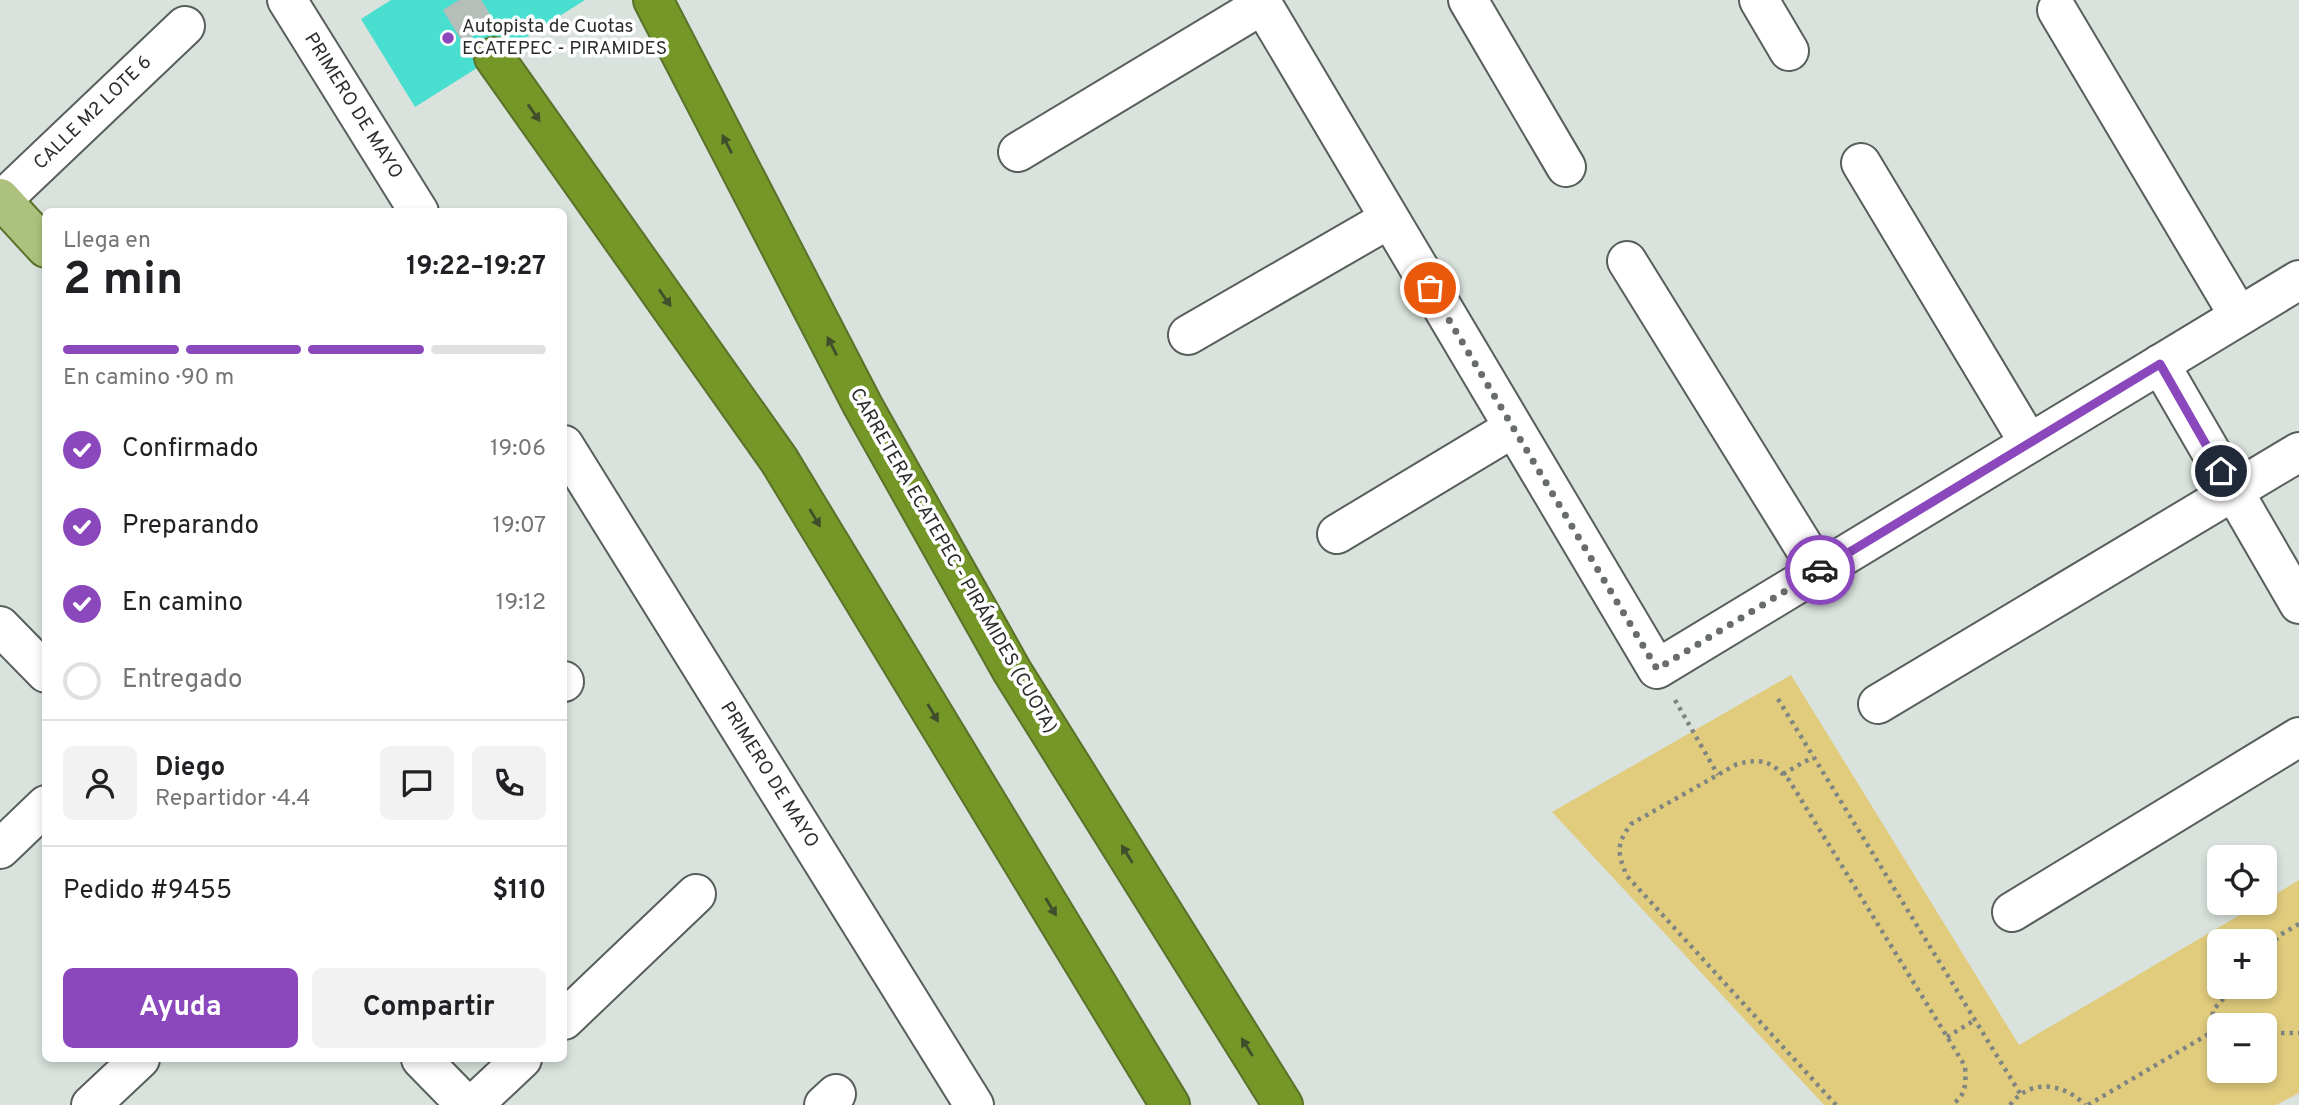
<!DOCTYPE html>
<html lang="es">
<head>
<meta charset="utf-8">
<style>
	:root { --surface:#fff; --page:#f2f2f2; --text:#202124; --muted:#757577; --line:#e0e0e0; --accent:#8b48bd }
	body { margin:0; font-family:Overpass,sans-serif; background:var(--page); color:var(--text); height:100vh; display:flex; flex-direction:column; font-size:26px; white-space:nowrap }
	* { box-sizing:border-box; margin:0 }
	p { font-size:23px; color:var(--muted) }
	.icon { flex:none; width:38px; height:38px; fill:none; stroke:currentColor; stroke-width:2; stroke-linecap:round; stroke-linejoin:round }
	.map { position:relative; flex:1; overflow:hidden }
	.drawer { position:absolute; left:42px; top:208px; width:525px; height:854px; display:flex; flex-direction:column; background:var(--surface); border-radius:10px; box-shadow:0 4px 10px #0003 }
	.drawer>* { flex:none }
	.controls { position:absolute; left:2207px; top:845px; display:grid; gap:14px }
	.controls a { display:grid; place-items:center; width:70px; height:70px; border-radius:10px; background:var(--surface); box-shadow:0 4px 10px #0003; font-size:35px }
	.pin { position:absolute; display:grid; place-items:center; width:60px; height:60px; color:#fff; margin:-30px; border:4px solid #fff; border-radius:50%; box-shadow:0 2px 7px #0007 }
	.courier { position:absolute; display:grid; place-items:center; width:70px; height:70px; margin:-35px; border:5px solid #8b48bd; border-radius:50%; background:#fff; color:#222; box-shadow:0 2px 9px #0007 }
	.headline em { font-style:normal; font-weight:700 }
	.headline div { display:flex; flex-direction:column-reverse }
	.headline { display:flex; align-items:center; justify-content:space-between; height:119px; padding:0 21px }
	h1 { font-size:46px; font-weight:700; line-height:52px }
	.bar { display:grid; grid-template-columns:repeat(4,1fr); gap:10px 7px; align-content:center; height:84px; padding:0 21px }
	.bar i { height:9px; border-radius:5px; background:var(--line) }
	.bar .current { background:var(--accent) }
	.bar p { grid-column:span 4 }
	.line { display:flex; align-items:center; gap:18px; padding:0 21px; border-top:2px solid var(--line) }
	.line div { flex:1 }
	.round { display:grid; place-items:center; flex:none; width:74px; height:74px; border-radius:10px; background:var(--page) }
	ol { padding:0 21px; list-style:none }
	li { display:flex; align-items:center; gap:21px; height:77px }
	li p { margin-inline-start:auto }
	li .icon { padding:7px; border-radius:50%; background:var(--accent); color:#fff; stroke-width:4 }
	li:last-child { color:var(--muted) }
	li i { width:38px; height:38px; border:4px solid var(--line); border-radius:50% }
	.button { display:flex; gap:14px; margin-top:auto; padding:14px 21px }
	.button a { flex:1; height:80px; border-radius:10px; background:var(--accent); color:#fff; font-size:28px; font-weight:700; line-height:80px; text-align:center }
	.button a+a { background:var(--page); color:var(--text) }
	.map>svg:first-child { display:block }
	.green { fill:#e1cc7e; fill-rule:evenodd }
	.building { fill:#48ded0 }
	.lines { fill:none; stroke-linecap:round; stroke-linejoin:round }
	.highway-tunnel { stroke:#b6beb9; stroke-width:38; stroke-dasharray:38 19; stroke-linecap:butt }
	.minor-casing { stroke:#585f5a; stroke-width:42 }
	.major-casing { stroke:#5a7229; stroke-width:42 }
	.highway-casing { stroke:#5a7229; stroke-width:42 }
	.path { stroke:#7f8581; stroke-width:4.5; stroke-dasharray:3.5 5; stroke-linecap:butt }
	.minor { stroke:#fff; stroke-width:38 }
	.major { stroke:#acc17e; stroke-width:38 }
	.highway { stroke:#749728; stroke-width:38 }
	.oneway { fill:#414e2b }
	.done { stroke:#686d6a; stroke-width:7; stroke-dasharray:0 12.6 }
	.route { stroke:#8b48bd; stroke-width:9 }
	.poi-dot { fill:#8b48bd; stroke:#fff; stroke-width:2.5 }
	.labels { text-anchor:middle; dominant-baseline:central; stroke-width:7; stroke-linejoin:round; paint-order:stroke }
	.poi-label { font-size:19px; fill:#2b2e2c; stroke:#fff; text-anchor:start }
	.street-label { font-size:19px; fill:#2b2e2c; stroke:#fff }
</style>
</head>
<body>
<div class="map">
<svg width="2299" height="1105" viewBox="0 0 2299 1105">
	<rect width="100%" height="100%" fill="#d9e2dc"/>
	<path class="green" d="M 1791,675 L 2019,1045 L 2260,903 L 2264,903 L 2265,901 L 2299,880 L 2299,1093 L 2276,1105 L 1824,1105 L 1552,812 ZM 2219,942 L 2264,942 L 2264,987 L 2219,987 ZM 2219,1026 L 2264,1026 L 2264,1071 L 2219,1071 Z"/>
	<polygon class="building" points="391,0 585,0 415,107 361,19"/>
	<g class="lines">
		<polyline class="highway-tunnel" points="459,0 494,57"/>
		<defs>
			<g id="minor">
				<polyline points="287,0 419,212"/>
				<polyline points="1260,0 1657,669 2299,280"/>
				<polyline points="1468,0 1566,167"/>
				<polyline points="1759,0 1789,51"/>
				<polyline points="2057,10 2239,316"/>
				<polyline points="1018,152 1262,5"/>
				<polyline points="1861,163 2029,443"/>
				<polyline points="2,200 185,26"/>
				<polyline points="1627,261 1819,571"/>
				<polyline points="1188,335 1389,219"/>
				<polyline points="2160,364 2299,604"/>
				<polyline points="564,445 974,1105"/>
				<polyline points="1337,534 1513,428"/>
				<polyline points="0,626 46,673"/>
				<polyline points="564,682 564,681"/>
				<polyline points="1878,704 2299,452"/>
				<polyline points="0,849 46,805"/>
				<polyline points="2012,912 2299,737"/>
				<polyline points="564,1020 696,894"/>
				<polyline points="421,1059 466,1105"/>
				<polyline points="91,1105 140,1059"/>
				<polyline points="473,1105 522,1059"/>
				<polyline points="824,1105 836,1094"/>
			</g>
			<polyline id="major" points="0,198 46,248"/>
			<g id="highway">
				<polyline points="653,0 863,406 1012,671 1283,1105"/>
				<polyline points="494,57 779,460 1170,1105"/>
			</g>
		</defs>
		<use href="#minor" class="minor-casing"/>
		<use href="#major" class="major-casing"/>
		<use href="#highway" class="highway-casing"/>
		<g class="path">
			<polyline points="1778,699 2021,1095"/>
			<polyline points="1675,700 1718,775"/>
			<polyline points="1783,774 1813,757"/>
			<polyline points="2264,953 2280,935 2299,924"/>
			<polyline points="2212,1032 2213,1010 2234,987"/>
			<polyline points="2264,1033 2299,1033"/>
			<polyline points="1947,1037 1975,1020"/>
			<path d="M 1836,1105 L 1627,876 C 1617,853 1616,844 1631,824 L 1737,764 C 1763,758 1770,761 1789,780 L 1965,1066 C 1966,1082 1967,1096 1951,1105"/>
			<path d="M 2010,1105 C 2030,1078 2064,1083 2085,1105"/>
			<polyline points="2088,1105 2212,1032 2219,1032"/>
		</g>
		<use href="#minor" class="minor"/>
		<use href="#major" class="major"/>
		<use href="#highway" class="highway"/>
	</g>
	<defs><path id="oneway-solid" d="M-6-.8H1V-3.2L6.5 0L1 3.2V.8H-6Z" transform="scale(1.75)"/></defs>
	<g class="oneway">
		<use href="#oneway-solid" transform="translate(534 113) rotate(55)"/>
		<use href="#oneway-solid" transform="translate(727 144) rotate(-117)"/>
		<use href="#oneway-solid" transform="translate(665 298) rotate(55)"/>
		<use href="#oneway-solid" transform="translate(832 346) rotate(-117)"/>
		<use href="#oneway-solid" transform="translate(815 518) rotate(59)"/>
		<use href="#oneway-solid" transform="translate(933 713) rotate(59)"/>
		<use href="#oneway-solid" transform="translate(1127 854) rotate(-122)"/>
		<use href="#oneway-solid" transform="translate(1051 907) rotate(59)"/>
		<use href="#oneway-solid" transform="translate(1247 1047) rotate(-122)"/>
	</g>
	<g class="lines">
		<polyline class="done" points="1430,288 1657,669 1820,570"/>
		<polyline class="route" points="1820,570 2160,364 2221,471"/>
	</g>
	<circle class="poi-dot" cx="448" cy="38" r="7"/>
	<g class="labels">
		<g class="poi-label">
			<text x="462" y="27">Autopista de Cuotas<tspan x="462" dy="22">ECATEPEC - PIRAMIDES</tspan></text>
		</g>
		<g class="street-label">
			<text transform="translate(353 106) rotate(58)">PRIMERO DE MAYO</text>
			<text transform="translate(93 113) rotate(-44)">CALLE M2 LOTE 6</text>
			<text transform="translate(953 561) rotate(60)">CARRETERA ECATEPEC - PIRÁMIDES (CUOTA)</text>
			<text transform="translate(769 775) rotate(58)">PRIMERO DE MAYO</text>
		</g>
	</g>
</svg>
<div class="controls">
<a><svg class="icon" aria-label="locate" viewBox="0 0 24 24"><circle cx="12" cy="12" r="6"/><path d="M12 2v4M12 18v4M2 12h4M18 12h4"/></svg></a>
<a>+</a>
<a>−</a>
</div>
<div class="pin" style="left:1430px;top:288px;background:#ea580c"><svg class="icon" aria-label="bag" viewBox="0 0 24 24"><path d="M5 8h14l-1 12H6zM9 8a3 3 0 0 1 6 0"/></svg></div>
<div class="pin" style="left:2221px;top:471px;background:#1f2937"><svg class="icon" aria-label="home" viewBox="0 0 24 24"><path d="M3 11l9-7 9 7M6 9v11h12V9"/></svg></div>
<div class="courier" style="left:1820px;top:570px"><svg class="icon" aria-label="car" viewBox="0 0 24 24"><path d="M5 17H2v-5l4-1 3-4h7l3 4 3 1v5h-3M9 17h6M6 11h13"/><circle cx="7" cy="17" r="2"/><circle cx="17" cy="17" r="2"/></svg></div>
<section class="drawer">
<div class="headline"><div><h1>2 min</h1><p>Llega en</p></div><em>19:22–19:27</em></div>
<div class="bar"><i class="current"></i><i class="current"></i><i class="current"></i><i></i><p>En camino · 90 m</p></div>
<ol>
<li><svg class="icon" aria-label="check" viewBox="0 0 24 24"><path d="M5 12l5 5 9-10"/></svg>Confirmado<p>19:06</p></li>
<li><svg class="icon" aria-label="check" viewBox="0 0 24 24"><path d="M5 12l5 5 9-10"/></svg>Preparando<p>19:07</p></li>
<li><svg class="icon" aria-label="check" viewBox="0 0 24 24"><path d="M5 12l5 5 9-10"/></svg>En camino<p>19:12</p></li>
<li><i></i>Entregado</li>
</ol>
<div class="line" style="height:126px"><a class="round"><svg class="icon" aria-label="person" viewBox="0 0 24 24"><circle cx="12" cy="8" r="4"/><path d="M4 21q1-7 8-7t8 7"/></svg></a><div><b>Diego</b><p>Repartidor · 4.4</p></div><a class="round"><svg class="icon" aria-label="chat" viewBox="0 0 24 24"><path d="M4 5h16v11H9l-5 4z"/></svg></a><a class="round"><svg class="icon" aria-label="phone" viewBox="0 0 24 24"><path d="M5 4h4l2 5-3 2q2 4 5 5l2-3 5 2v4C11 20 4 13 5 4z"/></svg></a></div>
<div class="line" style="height:91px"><div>Pedido #9455</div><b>$110</b></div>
<div class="button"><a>Ayuda</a><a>Compartir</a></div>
</section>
</div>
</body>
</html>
